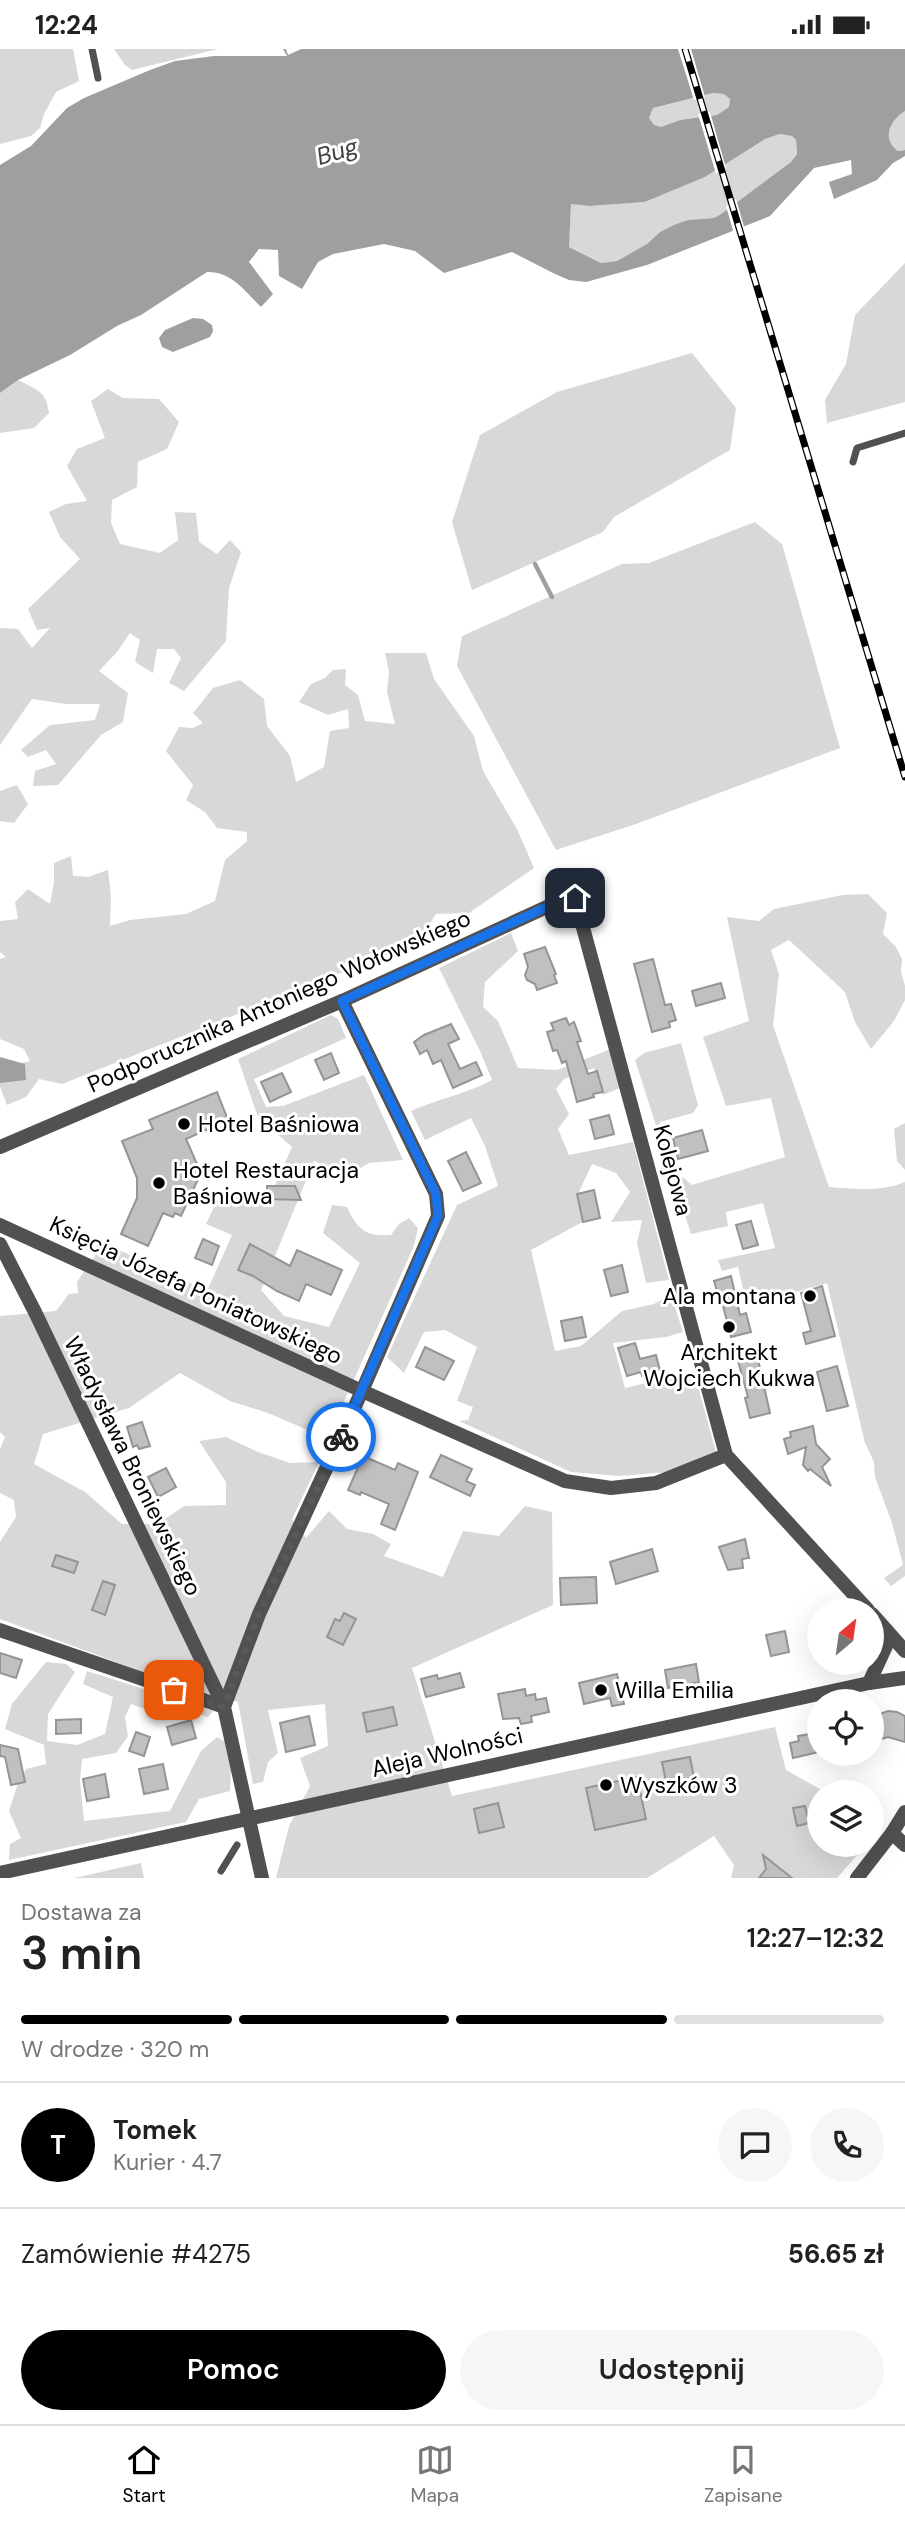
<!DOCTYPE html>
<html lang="pl">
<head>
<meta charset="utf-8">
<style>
	:root { --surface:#fff; --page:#f6f6f6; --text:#222; --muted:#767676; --line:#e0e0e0; --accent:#000 }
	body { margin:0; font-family:"DM Sans",sans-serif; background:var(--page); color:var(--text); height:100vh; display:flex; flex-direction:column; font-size:26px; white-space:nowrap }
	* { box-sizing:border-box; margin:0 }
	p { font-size:23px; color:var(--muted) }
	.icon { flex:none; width:38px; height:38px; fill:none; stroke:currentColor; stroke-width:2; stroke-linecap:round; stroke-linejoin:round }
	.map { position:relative; height:1829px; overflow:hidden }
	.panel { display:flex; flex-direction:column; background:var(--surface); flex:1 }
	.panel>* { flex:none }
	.needle { width:46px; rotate:29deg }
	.tools { position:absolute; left:807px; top:1549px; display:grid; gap:14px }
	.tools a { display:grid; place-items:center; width:77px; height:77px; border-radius:50%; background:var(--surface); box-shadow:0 7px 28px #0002; font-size:35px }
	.pin { position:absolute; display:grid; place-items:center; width:60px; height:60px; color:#fff; margin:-30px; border-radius:14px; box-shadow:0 4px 10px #0006 }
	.courier { position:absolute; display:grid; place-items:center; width:70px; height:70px; margin:-35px; border:5px solid #1a73e8; border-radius:50%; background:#fff; color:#222; box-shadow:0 2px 9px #0007 }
	.overview em { font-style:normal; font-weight:600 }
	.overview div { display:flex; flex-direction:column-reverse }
	.overview { display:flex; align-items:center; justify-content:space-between; height:119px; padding:0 21px }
	h1 { font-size:46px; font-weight:600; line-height:52px }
	.bar { display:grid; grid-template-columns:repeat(4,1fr); gap:10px 7px; align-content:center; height:84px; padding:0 21px }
	.bar i { height:9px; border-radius:5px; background:var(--line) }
	.bar .selected { background:var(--accent) }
	.bar p { grid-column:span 4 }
	.line { display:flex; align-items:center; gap:18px; padding:0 21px; border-top:2px solid var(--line) }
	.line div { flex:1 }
	.round { display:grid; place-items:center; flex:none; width:74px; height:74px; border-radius:37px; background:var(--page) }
	.primary-button { display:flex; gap:14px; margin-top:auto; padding:14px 21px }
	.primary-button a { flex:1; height:80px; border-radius:42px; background:var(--accent); color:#fff; font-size:28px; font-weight:600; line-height:80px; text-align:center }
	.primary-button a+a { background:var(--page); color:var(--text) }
	.status { display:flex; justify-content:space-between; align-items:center; height:49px; padding:0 35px; background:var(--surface); direction:ltr }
	.status svg { height:19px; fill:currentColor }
	.dock { display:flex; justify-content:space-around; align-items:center; height:98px; border-top:2px solid var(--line); background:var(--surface); font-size:19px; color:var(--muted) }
	.dock a { display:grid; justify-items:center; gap:4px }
	.dock .selected { color:var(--accent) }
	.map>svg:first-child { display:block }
	.green { fill:#d8d8d8 }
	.water { fill:#9f9f9f; fill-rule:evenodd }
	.pier { fill:#fff }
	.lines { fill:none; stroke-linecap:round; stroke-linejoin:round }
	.stream { stroke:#9f9f9f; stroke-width:4.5 }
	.building { fill:#c0c0c0; stroke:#959595; stroke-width:2 }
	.service { stroke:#515151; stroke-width:7 }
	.minor { stroke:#515151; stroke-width:14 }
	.tertiary { stroke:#515151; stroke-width:14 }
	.rail-casing { stroke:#000; stroke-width:7 }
	.rail { stroke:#fff; stroke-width:4.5; stroke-dasharray:13; stroke-linecap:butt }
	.done { stroke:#595959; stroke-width:7; stroke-dasharray:0 12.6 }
	.route { stroke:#1a73e8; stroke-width:9 }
	.poi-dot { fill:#000; stroke:#fff; stroke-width:2.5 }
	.labels { text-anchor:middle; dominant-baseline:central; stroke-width:6; stroke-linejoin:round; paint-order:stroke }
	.street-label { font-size:23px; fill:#000; stroke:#fff }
	.poi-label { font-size:23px; fill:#000; stroke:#fff; text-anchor:start }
	.water-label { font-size:24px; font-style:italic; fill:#404040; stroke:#fff }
</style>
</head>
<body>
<div class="status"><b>12:24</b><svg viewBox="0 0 49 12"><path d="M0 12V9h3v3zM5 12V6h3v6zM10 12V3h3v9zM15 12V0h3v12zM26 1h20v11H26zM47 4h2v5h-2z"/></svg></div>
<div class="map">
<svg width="905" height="1829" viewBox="0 0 905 1829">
	<rect width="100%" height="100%" fill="#fff"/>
	<g class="green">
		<polygon points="0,0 73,0 79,32 56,43 44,65 40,79 31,87 0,95"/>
		<polygon points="114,0 218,0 132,21 125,16"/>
		<polygon points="713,44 724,45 730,50 729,58 717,66 680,71 661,78 654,77 649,69 653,59"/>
		<path d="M 905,62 L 905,101 L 898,102 C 881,90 890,71 905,62 Z"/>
		<polygon points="780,85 792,87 796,91 797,105 791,113 721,165 714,169 688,171 660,183 647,195 617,212 601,214 569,198 571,154 590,157 645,153 705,128 765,90"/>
		<polygon points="905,214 905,353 827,374 825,351 846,315 855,266"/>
		<polygon points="692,304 736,359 730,401 614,468 603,483 472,541 452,473 480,386 557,343"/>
		<path d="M 18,331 C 37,341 46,341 49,364 L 34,379 L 0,384 L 0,344 Z"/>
		<polygon points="108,340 123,349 159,350 179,373 167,400 138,413 137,438 112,451 111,474 120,495 160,504 178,491 175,463 196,464 199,493 217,505 230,491 241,503 229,539 226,592 184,642 169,634 181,609 174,600 157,600 153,624 135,613 140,591 130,584 117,603 99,622 128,644 123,673 101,686 58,736 33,737 35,722 56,715 46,701 28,708 21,701 50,676 95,671 100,655 66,655 32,650 0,696 0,579 18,580 32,599 50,579 37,581 28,560 80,510 60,488 49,463 66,455 87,452 67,417 77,400 105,389 91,352"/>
		<polygon points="755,473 782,495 840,699 636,775 556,801 457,617 462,587 622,515 649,514"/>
		<polygon points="385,604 426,604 434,630 474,687 483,722 517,780 534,819 469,864 436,865 414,899 376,910 62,1035 39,1030 26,1048 7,1056 0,1038 0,1019 30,1012 24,1000 0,990 0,910 6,908 0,903 0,872 18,870 15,853 28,840 50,855 54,833 54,814 71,807 73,827 88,828 108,821 111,848 110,877 130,871 186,865 215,852 225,811 247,792 247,783 217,779 205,763 186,751 193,736 166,702 179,678 193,679 203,674 193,664 213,639 240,631 264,650 267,677 290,707 296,733 324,718 330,682 349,679 348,660 328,666 299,653 311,635 325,629 333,621 346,620 345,636 358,646 365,672 395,675 387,643 389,623"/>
		<polygon points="17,736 28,755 14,774 0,772 0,742"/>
		<path d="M 868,845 L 887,864 L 883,885 L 896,898 L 902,910 L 901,922 L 905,937 L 905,951 L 894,972 L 871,1000 L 855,973 L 845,943 L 789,891 L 771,901 L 779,925 L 773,976 L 829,1138 C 853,1140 882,1143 905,1133 L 905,1527 L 891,1537 L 884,1529 L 903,1516 L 892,1474 L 875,1428 L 874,1413 L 865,1394 L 827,1234 L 747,1257 L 738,1218 L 722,1222 L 718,1211 L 775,1199 L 763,1154 L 726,1163 L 728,1177 L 691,1185 L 635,1011 L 644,1004 L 681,994 L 698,1056 L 693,1064 L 660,1073 L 672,1119 L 692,1136 L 785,1108 L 771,1049 L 726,1057 L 703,988 L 749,972 L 727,868 L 759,872 L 774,860 L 843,846 Z"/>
		<path d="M 511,884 L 518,902 L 485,933 L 483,958 L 498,972 L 518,1019 L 557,1021 L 611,1000 L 620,1039 L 603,1046 L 594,1019 L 564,1030 L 556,1040 L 569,1065 L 558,1080 L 569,1106 L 633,1093 L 669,1231 L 646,1234 L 637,1194 L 642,1171 L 611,1173 L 630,1143 L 616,1124 L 592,1115 L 578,1145 L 588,1170 L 531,1201 L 555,1302 L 581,1297 L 622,1262 L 654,1255 L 671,1245 L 683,1283 L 666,1288 L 613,1294 L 625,1339 L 694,1323 L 716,1403 L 669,1423 L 620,1427 L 571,1423 L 459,1372 L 468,1371 L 473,1358 L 457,1352 L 477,1298 L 445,1281 L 424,1283 L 404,1324 L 387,1308 L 457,1156 L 498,1137 L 485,1097 L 471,1069 L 425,1091 L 411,1062 C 438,1050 466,1045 492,1031 L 480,1002 L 439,919 Z"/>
		<path d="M 331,966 L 338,970 L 346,989 L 254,1030 L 266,1058 L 283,1057 L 364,1026 L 403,1111 L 369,1114 L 349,1126 L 314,1112 L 261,1241 L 284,1267 L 329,1278 L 360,1214 L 323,1184 L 332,1156 L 347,1158 C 357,1180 366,1188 391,1186 L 399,1175 L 409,1169 L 418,1179 L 414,1197 L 333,1377 L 317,1385 L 268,1364 L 230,1352 L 180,1324 L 129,1359 L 43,1385 L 34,1415 L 85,1443 L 122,1475 L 158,1475 L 184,1457 L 226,1456 L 226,1433 L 199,1392 L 226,1388 L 258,1403 L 290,1414 L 319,1413 L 292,1470 L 306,1489 L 329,1462 L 347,1480 L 373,1485 L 391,1495 L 384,1507 L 443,1528 L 463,1482 L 499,1487 L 525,1457 L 552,1463 L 553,1556 L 412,1619 L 452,1747 L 775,1678 L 786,1721 L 825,1743 L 819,1743 L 819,1796 L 866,1796 L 837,1829 L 731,1829 L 734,1816 L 714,1787 L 647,1829 L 276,1829 L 289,1777 L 310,1737 L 300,1709 L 328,1697 L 325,1655 L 268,1661 L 278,1704 L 268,1713 L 263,1733 L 253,1735 L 238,1653 L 192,1641 L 0,1570 L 0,1493 L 16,1468 L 14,1451 L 0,1444 L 0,1400 L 5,1388 L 0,1383 L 0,1267 L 56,1262 L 69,1245 L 78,1244 L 77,1233 L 104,1194 L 207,1242 L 232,1186 L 206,1175 L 221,1143 L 272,1143 L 292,1098 L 258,1068 L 238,1010 Z"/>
		<polygon points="905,1074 905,1121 897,1112 894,1080"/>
		<polygon points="46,1613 66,1615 75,1623 48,1665 47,1692 77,1696 105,1685 113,1648 83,1635 87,1622 213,1662 208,1668 181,1659 160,1665 131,1655 125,1668 128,1687 116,1704 82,1710 80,1731 84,1772 170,1762 201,1702 217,1688 226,1693 231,1721 230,1742 199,1750 186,1773 9,1811 10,1795 21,1789 9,1762 17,1737 26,1720 46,1715 44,1696 5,1680 12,1655"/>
		<polygon points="141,1814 144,1829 74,1829"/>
	</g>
	<g class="water">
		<path d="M 283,0 L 286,0 L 288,6 L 301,0 L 905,0 L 905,62 C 890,71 881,90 898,102 L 905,101 L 905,107 L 893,114 L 877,131 L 834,150 L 829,133 L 852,125 L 851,111 L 814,119 L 770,167 L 647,216 L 586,233 L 569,231 L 555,225 L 512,203 L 444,224 L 415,202 L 384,195 L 333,205 L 318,213 L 302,240 L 279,227 L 278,201 L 259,200 L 249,213 L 273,245 L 261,258 C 245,242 231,222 207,223 L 141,266 L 117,277 L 70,306 L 18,331 L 0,344 L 0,116 L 31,97 L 67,59 L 84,49 L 150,21 L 175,12 L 214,7 L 287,7 ZM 713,44 L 724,45 L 730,50 L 729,58 L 717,66 L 680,71 L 661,78 L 654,76 L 649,69 L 653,59 ZM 780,85 L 792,87 L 796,91 L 797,105 L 791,113 L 721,165 L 714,169 L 688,171 L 674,176 L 660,183 L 647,195 L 617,212 L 601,214 L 569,198 L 571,155 L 590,157 L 645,153 L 705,128 L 765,90 Z"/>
		<polygon points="193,269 203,270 212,276 213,282 210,288 173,303 162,298 159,289 165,281"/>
		<polygon points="0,1008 25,1015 26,1031 0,1034"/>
	</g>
	<g class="pier">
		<polygon points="678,0 691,0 705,48 694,51"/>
		<polygon points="710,63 726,119 716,125 698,65"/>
		<polygon points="736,150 745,181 734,185 726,157"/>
	</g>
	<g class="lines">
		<polyline class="stream" points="535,515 552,548"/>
	</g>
	<g class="building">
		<polygon points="545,898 556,925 554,926 557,934 537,941 535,935 527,931 525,926 528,918 524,905"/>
		<polygon points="653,910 665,956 671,955 676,971 669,973 670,978 652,983 634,915"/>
		<polygon points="721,934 725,949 696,957 692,942"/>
		<polygon points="566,969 569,976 574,973 581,992 577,993 588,1025 597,1022 603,1043 593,1045 594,1048 577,1053 566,1012 562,1014 557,1001 553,1002 547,983 554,981 551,974"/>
		<polygon points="451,975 459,990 448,995 460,1020 476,1013 482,1026 453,1039 441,1011 433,1015 427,1001 420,1005 414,993 424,986"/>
		<polygon points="331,1004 339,1024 324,1031 315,1011"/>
		<polygon points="282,1024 291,1043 270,1053 261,1033"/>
		<polygon points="217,1043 228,1071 186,1090 201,1124 181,1167 175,1164 173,1168 163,1164 148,1197 121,1185 137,1149 137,1129 122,1092 153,1080 149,1071"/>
		<polygon points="609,1066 614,1085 595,1090 590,1071"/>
		<polygon points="702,1081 708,1102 678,1110 673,1089"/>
		<polygon points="466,1103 481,1134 463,1142 448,1112"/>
		<polygon points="267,1137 295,1137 301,1151 267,1150"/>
		<polygon points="594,1141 600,1169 583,1173 577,1145"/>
		<polygon points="751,1172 758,1196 743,1200 736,1176"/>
		<polygon points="203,1190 219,1197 212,1216 195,1209"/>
		<polygon points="250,1195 290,1217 297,1201 342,1221 331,1246 306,1235 299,1252 277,1242 253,1227 238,1221"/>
		<polygon points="622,1216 628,1243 611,1247 604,1221"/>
		<polygon points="731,1227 740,1266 746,1264 751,1283 731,1288 721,1249 719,1249 714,1232"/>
		<polygon points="822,1237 835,1287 806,1295 803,1284 811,1282 801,1244"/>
		<polygon points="582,1268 586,1288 565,1292 561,1272"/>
		<polygon points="635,1294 640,1310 656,1306 660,1321 642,1327 641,1323 627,1327 618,1299"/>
		<polygon points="425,1298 454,1312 444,1331 416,1318"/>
		<polygon points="757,1306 770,1364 750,1369 745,1349 748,1348 738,1312"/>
		<polygon points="837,1317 848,1357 827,1362 817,1323"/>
		<polygon points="142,1373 150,1397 139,1400 137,1396 133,1398 127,1378"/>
		<polygon points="813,1377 816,1395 830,1410 822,1418 831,1437 810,1420 808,1422 803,1416 806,1398 788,1405 784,1390 791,1388 790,1383"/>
		<polygon points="441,1406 472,1420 466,1432 475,1436 470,1447 430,1428"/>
		<polygon points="363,1407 395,1421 398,1414 418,1423 395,1481 381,1475 389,1455 361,1443 360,1446 348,1441"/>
		<polygon points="166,1419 176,1438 158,1448 148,1428"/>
		<polygon points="745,1490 749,1509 742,1510 743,1519 728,1521 719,1498"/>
		<polygon points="652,1500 658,1522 616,1535 610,1513"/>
		<polygon points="56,1506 78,1513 74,1524 52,1517"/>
		<polygon points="596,1528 597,1554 561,1556 560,1529"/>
		<polygon points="103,1532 115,1536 105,1566 92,1561"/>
		<polygon points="344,1564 356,1570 343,1596 327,1588 335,1570 340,1572"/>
		<polygon points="785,1582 789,1603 771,1607 766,1586"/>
		<polygon points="0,1604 22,1611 16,1629 0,1624"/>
		<polygon points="696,1615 699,1633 668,1639 665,1621"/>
		<polygon points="460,1624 464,1638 426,1648 421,1630 437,1626 438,1630"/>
		<polygon points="617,1625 624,1655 612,1657 610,1649 584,1655 579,1634"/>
		<polygon points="525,1640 526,1647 535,1645 536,1651 546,1649 549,1663 531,1667 532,1673 521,1675 519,1669 503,1670 498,1645"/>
		<polygon points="393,1658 397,1676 367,1683 363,1664"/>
		<polygon points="888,1662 897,1663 905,1667 905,1693 888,1688 872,1693 872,1668"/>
		<polygon points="309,1667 315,1696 286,1703 280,1674"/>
		<polygon points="81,1670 81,1684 56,1685 56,1671"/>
		<polygon points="191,1671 196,1689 172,1696 167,1678"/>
		<polygon points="136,1683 150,1688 144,1707 129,1702"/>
		<polygon points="815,1684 816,1688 819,1687 819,1703 793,1709 790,1694 799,1692 798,1687"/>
		<polygon points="0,1696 18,1700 25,1733 11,1736 5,1708 0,1707"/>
		<polygon points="690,1708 696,1739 668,1743 662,1713"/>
		<polygon points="163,1715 168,1740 144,1745 139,1720"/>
		<polygon points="105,1725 109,1748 87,1752 83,1730"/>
		<polygon points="637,1728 646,1770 595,1781 586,1739"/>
		<polygon points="498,1754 504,1778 479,1784 474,1760"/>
		<polygon points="805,1757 809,1774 797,1777 793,1759"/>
		<polygon points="763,1806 792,1829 759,1829 766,1820"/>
	</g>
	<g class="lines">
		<g class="service">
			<polyline points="92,0 98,29"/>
			<polyline points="853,413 857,399 905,384"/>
			<polyline points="221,1822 237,1796"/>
		</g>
		<g class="minor">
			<polyline points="0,1098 342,952 562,851 575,849 726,1406 868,1561"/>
			<polyline points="0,1176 362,1342 565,1432 611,1439 656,1434 726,1406"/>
			<polyline points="0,1195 35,1263 224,1658"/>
			<polyline points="872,1565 905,1602"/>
			<polyline points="0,1581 224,1658"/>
			<polyline points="869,1634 886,1597 886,1581"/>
			<polyline points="892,1784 905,1796"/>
			<polyline points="262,1829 224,1658 259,1565 362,1342 438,1167 436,1145 342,952"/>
			<polyline points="857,1829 892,1784 905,1763"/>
		</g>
		<polyline class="tertiary" points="0,1824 869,1634 905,1629"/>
		<defs>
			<polyline id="rail" points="685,0 905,728"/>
		</defs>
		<use href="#rail" class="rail-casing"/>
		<use href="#rail" class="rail"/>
	</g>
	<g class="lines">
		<polyline class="done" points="174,1641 224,1658 259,1565 341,1388"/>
		<polyline class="route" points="341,1388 438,1167 436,1145 342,952 562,851 575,849"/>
	</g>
	<g class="poi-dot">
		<circle cx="184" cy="1075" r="7"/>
		<circle cx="159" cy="1134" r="7"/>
		<circle cx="810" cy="1247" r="7"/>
		<circle cx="729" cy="1278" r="7"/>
		<circle cx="601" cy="1641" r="7"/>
		<circle cx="606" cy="1736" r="7"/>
	</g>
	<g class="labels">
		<g class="street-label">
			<text transform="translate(279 952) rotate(-24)">Podporucznika Antoniego Wołowskiego</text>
			<text transform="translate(673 1121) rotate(75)">Kolejowa</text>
			<text transform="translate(196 1241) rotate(25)">Księcia Józefa Poniatowskiego</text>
			<text transform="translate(133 1417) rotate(64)">Władysława Broniewskiego</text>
			<text transform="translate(447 1703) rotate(-13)">Aleja Wolności</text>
		</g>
		<g class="poi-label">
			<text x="198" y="1075">Hotel Baśniowa</text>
			<text x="173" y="1121">Hotel Restauracja<tspan x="173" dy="26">Baśniowa</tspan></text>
			<text x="796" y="1247" text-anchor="end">Ala montana</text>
			<text x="729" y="1303" text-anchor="middle">Architekt<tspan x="729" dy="26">Wojciech Kukwa</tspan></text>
			<text x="615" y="1641">Willa Emilia</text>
			<text x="620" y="1736">Wyszków 3</text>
		</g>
		<g class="water-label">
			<text transform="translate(337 102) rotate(-17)">Bug</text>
		</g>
	</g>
</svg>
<div class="tools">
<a><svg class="needle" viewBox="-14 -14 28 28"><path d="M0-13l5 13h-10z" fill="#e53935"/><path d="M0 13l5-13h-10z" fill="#767676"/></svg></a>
<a><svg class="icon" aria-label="locate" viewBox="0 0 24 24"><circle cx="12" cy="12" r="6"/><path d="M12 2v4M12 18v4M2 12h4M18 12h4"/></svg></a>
<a><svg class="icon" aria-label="layers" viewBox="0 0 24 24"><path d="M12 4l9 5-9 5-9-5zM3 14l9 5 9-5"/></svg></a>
</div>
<div class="pin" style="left:174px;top:1641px;background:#ea580c"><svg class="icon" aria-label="bag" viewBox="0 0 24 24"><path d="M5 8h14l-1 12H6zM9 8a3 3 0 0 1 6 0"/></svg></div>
<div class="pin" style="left:575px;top:849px;background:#1f2937"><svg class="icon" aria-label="home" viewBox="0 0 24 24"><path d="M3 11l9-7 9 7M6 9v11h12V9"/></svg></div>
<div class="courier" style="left:341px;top:1388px"><svg class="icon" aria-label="bike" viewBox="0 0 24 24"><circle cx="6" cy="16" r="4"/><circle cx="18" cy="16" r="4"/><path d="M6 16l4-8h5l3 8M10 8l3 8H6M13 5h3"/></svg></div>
</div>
<section class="panel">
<div class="overview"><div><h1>3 min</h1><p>Dostawa za</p></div><em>12:27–12:32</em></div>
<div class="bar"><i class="selected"></i><i class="selected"></i><i class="selected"></i><i></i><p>W drodze · 320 m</p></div>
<div class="line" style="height:126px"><b class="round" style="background:var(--accent);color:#fff">T</b><div><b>Tomek</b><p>Kurier · 4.7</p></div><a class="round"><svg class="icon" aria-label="chat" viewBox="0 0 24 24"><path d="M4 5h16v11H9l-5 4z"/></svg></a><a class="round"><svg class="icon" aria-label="phone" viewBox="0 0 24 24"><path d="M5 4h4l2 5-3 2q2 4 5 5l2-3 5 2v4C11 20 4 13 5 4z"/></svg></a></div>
<div class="line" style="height:91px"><div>Zamówienie #4275</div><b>56.65 zł</b></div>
<div class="primary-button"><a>Pomoc</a><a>Udostępnij</a></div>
</section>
<nav class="dock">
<a class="selected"><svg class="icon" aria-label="home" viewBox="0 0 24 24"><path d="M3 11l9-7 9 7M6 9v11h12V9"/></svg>Start</a>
<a><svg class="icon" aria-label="map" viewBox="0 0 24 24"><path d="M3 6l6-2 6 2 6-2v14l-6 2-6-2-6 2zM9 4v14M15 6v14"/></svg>Mapa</a>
<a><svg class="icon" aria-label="saved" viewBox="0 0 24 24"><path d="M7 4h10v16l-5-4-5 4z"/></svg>Zapisane</a>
</nav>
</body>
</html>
